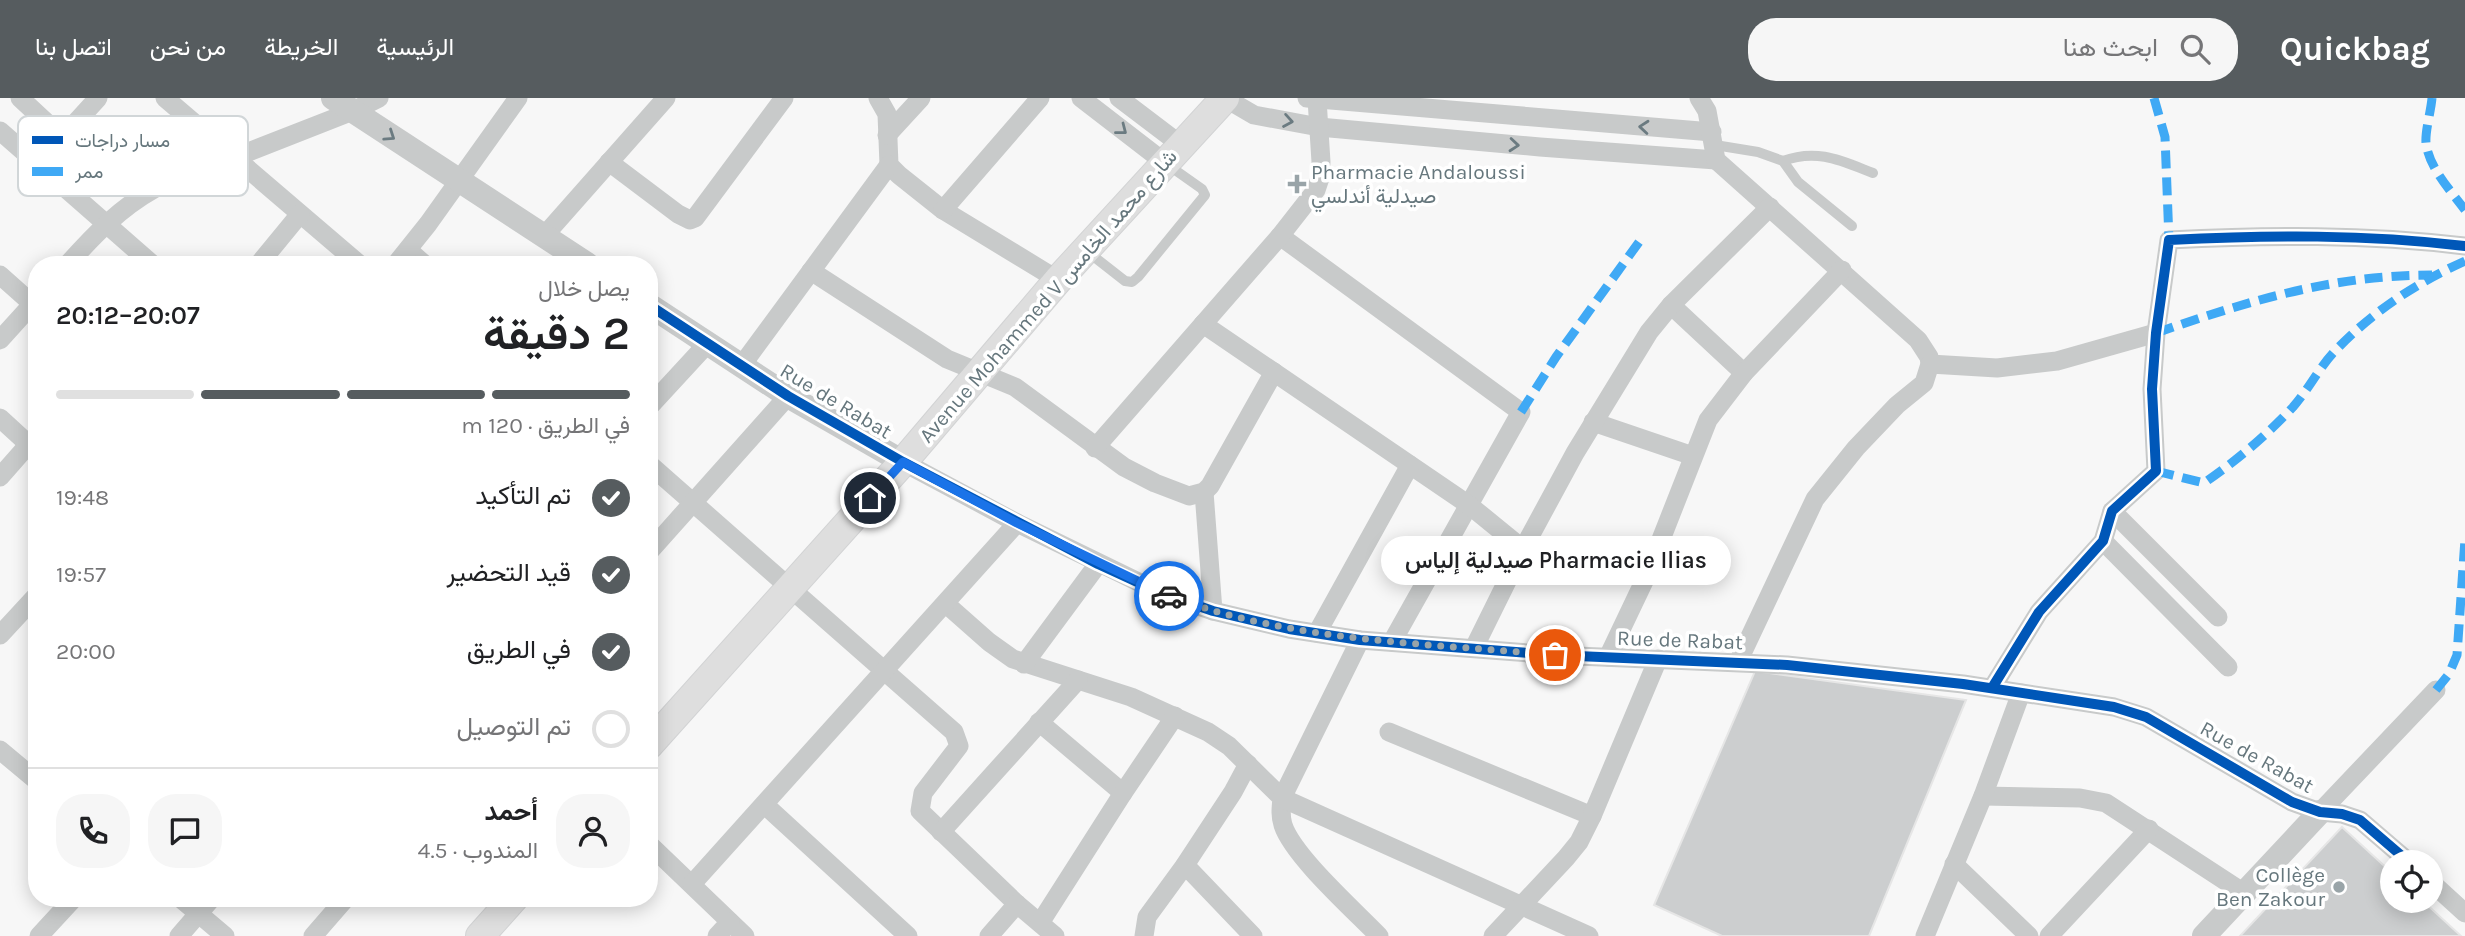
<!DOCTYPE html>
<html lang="ar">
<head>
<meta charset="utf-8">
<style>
	:root { --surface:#fff; --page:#f6f6f6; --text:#202124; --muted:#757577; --line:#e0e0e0; --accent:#565c5f }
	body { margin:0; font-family:Karla,Vazirmatn,sans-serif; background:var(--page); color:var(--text); direction:rtl; height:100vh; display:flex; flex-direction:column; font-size:26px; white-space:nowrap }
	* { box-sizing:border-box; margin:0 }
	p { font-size:23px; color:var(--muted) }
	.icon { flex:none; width:38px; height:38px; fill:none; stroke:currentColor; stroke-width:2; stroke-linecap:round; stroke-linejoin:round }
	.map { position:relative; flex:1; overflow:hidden; direction:ltr }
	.side { position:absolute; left:28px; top:158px; width:630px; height:651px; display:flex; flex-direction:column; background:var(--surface); border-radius:28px; box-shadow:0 4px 18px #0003; direction:rtl }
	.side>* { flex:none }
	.tools { position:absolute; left:2380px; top:752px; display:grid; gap:14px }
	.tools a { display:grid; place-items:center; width:63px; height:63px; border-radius:50%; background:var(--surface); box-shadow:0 4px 18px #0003; font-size:35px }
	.pin { position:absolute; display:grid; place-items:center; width:60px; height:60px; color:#fff; margin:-30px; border:4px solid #fff; border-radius:50%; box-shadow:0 2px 7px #0007 }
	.courier { position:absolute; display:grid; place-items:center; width:70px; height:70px; margin:-35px; border:5px solid #1a73e8; border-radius:50%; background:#fff; color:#222; box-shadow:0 2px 9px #0007 }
	.bubble { position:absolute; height:49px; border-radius:24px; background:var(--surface); box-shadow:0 4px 18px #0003; font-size:23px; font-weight:600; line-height:49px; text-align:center; direction:rtl }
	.head em { font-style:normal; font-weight:600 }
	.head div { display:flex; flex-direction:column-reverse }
	.head { display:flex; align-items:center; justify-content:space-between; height:119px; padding:0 28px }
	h1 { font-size:46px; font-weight:600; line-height:52px }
	.bar { display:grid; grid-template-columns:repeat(4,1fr); gap:10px 7px; align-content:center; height:84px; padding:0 28px }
	.bar i { height:9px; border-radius:5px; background:var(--line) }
	.bar .selected { background:var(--accent) }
	.bar p { grid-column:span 4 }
	.line { display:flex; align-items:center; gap:18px; padding:0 28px; border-top:2px solid var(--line) }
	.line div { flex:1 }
	.round { display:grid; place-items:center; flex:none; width:74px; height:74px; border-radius:28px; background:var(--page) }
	ol { padding:0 28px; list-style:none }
	li { display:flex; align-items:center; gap:21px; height:77px }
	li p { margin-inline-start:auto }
	li .icon { padding:7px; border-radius:50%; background:var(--accent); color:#fff; stroke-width:4 }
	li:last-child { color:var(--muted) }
	li i { width:38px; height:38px; border:4px solid var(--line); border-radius:50% }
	header { display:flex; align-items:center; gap:42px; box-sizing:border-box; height:98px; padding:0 35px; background:var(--accent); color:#fff }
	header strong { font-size:33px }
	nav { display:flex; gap:38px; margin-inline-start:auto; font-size:24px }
	.search { width:490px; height:63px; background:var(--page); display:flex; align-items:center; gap:18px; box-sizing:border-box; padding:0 24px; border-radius:28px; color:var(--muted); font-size:26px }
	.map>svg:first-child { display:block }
	.building { fill:#cccecf; stroke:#e6e6e6; stroke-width:2 }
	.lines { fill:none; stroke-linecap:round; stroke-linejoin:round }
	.secondary-casing { stroke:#d2d3d4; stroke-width:30 }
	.service { stroke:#c8caca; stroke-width:10 }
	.minor { stroke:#c8caca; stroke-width:19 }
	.tertiary { stroke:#c8caca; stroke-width:24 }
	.secondary { stroke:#dedede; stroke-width:28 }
	.quiet { stroke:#3fa9f5; stroke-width:9; stroke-dasharray:18 9; stroke-linecap:butt }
	.cycleway-casing { stroke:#fff; stroke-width:15 }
	.cycleway { stroke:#0057b8; stroke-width:10 }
	.oneway { stroke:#6b7b81 }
	.done { stroke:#99a4a8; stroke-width:7; stroke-dasharray:0 12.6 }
	.route { stroke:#1a73e8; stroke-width:9 }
	.poi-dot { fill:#99a4a8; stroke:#fff; stroke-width:2.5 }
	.labels { text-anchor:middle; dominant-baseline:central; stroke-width:7; stroke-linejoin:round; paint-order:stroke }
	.poi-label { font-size:21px; fill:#66777d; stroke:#fff; text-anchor:start }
	.street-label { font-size:21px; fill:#66777d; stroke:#fff }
	.key { fill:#fff; stroke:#d1d6d8; stroke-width:2 }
	.key-label { font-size:19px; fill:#66777d }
</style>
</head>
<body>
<header>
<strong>Quickbag</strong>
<div class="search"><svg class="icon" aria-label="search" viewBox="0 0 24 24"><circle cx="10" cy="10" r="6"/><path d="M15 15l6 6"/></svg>ابحث هنا</div>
<nav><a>الرئيسية</a><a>الخريطة</a><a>من نحن</a><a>اتصل بنا</a></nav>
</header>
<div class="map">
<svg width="2465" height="838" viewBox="0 0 2465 838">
	<rect width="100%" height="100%" fill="#f7f7f7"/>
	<g class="building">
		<polygon points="1755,573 1966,602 1869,838 1722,838 1654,807"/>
		<polygon points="2342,729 2392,775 2392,803 2423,803 2461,838 2240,838"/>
	</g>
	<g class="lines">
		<defs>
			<g id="secondary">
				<polyline points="649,647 903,364 1058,182 1225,0"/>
				<polyline points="480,838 514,800"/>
			</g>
		</defs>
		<use href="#secondary" class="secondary-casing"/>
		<g class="service">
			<polyline points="1715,47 1758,54 1783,63 1798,84 1852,128"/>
			<path d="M 1783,63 C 1817,50 1842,63 1873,75"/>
			<polyline points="1088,154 1125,183 1132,184 1138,179 1205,97 1202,91 1168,67"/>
		</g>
		<g class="minor">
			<polyline points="20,0 62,39"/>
			<polyline points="165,0 359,166"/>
			<polyline points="878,0 887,16 889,67 899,77 943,112 1058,182"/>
			<polyline points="1081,0 1164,64"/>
			<polyline points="1119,0 1181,47"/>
			<polyline points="1225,0 1254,17 1319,29 1540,49 1716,62"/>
			<polyline points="1307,0 1712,34"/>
			<polyline points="1699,0 1707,13 1716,62 1918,242 1929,259 1930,266 1924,285 1897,307 1856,350 1815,401 1738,564"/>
			<polyline points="0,33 152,166"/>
			<polyline points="887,37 921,0"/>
			<polyline points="609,64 678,116 690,122 695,120 784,0"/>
			<polyline points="38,66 98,0"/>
			<polyline points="943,112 1040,0"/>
			<polyline points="544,138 666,0"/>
			<polyline points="1280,138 1521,314 1392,544"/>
			<polyline points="408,152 424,166"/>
			<path d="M 68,166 C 94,137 120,110 154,91 L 353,13 L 379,0"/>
			<polyline points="259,166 300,116"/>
			<polyline points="396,166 428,126 518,0"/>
			<polyline points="811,173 947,261 1015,289 1124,369 1155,385 1189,398 1204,394 1210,388 1274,274"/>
			<polyline points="0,177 37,210"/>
			<polyline points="1671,207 1744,275"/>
			<polyline points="1203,226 1469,407 1523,451"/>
			<polyline points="0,242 37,201"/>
			<polyline points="1930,266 1997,270 2057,263 2156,235"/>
			<polyline points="742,267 889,67"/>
			<polyline points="649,309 708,245"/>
			<polyline points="0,320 37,354"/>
			<polyline points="1593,324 1693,358"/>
			<polyline points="1095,350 1280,138 1316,92 1320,80 1321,64 1317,1"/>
			<polyline points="903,364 1017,425 1161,495 1213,513 1289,531 1360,542 1554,557 1787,567 1963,586 2114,609 2146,619 2292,704 2320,714 2342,716 2360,722 2410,765"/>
			<polyline points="649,366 954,634 959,648 923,695 920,713 1017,806 1055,838"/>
			<polyline points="0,379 29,346"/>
			<polyline points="1204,394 1213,513"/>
			<polyline points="2112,413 2218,519"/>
			<polyline points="2103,443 2228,569"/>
			<polyline points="649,454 788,298"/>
			<path d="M 946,506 L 989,544 L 1013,561 L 1131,599 L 1208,634 L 1229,648 L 1282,700 C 1281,710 1280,718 1283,727 C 1293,758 1355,813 1379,838"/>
			<polyline points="1317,535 1410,367"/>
			<polyline points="0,537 37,497"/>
			<polyline points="1360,542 1282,700 1589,838"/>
			<polyline points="1474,550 1523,451 1575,355 1649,234 1671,207 1770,109"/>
			<polyline points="1608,559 1647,477 1708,322 1744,275 1842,172"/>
			<polyline points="1024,566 1098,466"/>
			<path d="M 1992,590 L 2039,514 L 2103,443 L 2112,413 L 2156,373 L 2152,291 L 2156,235 L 2169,142 C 2271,137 2364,136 2465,148"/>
			<polyline points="1039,624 1123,695"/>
			<polyline points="1389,634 1592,718"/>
			<polyline points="0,652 37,683"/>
			<polyline points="1983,698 2080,700 2106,705 2244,795"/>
			<polyline points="765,707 908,838"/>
			<polyline points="2320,714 2436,592"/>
			<polyline points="941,734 1078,582"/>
			<polyline points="649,746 745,838"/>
			<polyline points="1954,766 2029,838"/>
			<polyline points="1185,767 1253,838"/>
			<polyline points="2431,784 2465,815"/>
			<polyline points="692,786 1017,425"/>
			<polyline points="180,800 225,838"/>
			<polyline points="1040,825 1123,695 1175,618"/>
			<polyline points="39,838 74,800"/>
			<polyline points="179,838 212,800"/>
			<polyline points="313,838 346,800"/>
			<polyline points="717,838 730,824"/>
			<polyline points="989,838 1017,806"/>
			<polyline points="1144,838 1147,819 1185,767 1233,694 1248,666"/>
			<polyline points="1493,838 1566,760 1579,744 1592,718 1658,561"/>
			<polyline points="1925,838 1983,698 2021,595"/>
			<polyline points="2049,838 2149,731"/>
		</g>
		<g class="tertiary">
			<polyline points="333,0 587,166"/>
			<polyline points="649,207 788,298 903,364"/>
			<polyline points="2204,838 2320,714"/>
		</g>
		<use href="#secondary" class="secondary"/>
		<g class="quiet">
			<polyline points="2154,0 2165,39 2169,142"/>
			<path d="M 2432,0 C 2431,13 2425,33 2426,45 C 2429,70 2451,93 2465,112"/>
			<path d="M 2156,235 C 2248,203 2333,177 2432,177"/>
			<polyline points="1521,314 1556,259 1639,144"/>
			<path d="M 2156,373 L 2204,385 C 2236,363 2266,338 2293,309 C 2308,292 2319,270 2334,254 C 2372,214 2416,185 2465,163"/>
			<polyline points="2436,592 2449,576 2457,557 2465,441"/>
		</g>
		<defs>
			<g id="cycleway">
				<polyline points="649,207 788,298 903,364 1098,466 1161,495 1213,513 1289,531 1360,542 1554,557 1787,567 1963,586 2114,609 2146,619 2292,704 2320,714 2342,716 2360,722 2410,765"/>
				<path d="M 1992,590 L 2039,514 L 2103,443 L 2112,413 L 2156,373 L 2152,291 L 2156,235 L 2169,142 C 2271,137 2364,136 2465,148"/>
			</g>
		</defs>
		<use href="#cycleway" class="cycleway-casing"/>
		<use href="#cycleway" class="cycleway"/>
	</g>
	<defs><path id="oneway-chevron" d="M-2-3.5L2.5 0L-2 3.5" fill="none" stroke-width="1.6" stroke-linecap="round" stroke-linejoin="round" transform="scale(1.75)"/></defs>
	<g class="oneway">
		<use href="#oneway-chevron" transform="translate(1288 23) rotate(10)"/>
		<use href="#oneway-chevron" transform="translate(1644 29) rotate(-175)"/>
		<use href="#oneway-chevron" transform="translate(1122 32) rotate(38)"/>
		<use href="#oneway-chevron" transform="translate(390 38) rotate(34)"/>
		<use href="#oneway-chevron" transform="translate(1514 47) rotate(5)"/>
	</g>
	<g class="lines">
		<path class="done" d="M 1169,498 C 1292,544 1425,545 1555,557"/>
		<polyline class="route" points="870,400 903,364 1017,425 1169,498"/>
	</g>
	<g class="poi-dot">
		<path d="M1293.5 75.5h7v7h7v7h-7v7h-7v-7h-7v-7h7z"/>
		<circle cx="2339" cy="789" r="7"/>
	</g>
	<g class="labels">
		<g class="poi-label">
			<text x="1311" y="74">Pharmacie Andaloussi<tspan x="1311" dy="24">صيدلية أندلسي</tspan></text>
			<text x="2325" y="777" text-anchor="end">Collège<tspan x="2325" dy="24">Ben Zakour</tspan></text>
		</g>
		<g class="street-label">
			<text transform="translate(1048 198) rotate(-49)">Avenue Mohammed V شارع محمد الخامس</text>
			<text transform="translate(836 303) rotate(31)">Rue de Rabat</text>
			<text transform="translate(1680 542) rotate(2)">Rue de Rabat</text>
			<text transform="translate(2257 659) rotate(29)">Rue de Rabat</text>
		</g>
	</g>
	<rect x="18" y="18" width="230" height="80" rx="10" class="key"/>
	<rect x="32" y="38" width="31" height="8" fill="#0057b8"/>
	<rect x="32" y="69" width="31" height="9" fill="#3fa9f5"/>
	<g class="key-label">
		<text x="75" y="49">مسار دراجات</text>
		<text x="75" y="80">ممر</text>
	</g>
</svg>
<div class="tools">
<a><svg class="icon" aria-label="locate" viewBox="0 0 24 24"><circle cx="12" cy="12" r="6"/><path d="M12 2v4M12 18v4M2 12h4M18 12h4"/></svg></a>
</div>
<div class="pin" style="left:1555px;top:557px;background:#ea580c"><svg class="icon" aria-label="bag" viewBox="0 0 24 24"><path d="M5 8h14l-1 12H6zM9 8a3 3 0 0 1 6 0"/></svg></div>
<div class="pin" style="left:870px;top:400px;background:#1f2937"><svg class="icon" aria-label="home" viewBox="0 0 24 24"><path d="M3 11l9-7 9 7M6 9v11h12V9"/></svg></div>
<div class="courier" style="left:1169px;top:498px"><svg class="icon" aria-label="car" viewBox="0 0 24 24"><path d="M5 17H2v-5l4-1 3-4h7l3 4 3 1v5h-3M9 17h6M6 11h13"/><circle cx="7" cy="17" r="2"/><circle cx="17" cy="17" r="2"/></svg></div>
<div class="bubble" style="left:1381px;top:438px;width:350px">Pharmacie Ilias صيدلية إلياس</div>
<section class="side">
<div class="head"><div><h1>2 دقيقة</h1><p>يصل خلال</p></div><em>20:07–20:12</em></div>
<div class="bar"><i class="selected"></i><i class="selected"></i><i class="selected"></i><i></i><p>في الطريق · 120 m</p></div>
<ol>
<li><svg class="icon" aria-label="check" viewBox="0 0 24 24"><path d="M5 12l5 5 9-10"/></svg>تم التأكيد<p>19:48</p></li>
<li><svg class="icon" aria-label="check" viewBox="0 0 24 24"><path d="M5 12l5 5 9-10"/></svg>قيد التحضير<p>19:57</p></li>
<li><svg class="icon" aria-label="check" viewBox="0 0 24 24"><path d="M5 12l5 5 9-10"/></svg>في الطريق<p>20:00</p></li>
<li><i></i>تم التوصيل</li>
</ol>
<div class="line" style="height:126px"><a class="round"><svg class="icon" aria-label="person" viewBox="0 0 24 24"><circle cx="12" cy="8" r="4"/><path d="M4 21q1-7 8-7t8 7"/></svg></a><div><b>أحمد</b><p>المندوب · 4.5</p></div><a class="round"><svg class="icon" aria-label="chat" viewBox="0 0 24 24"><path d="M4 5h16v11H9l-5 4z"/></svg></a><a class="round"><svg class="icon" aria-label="phone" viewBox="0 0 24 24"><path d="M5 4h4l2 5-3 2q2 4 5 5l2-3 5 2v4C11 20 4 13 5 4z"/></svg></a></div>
</section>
</div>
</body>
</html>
